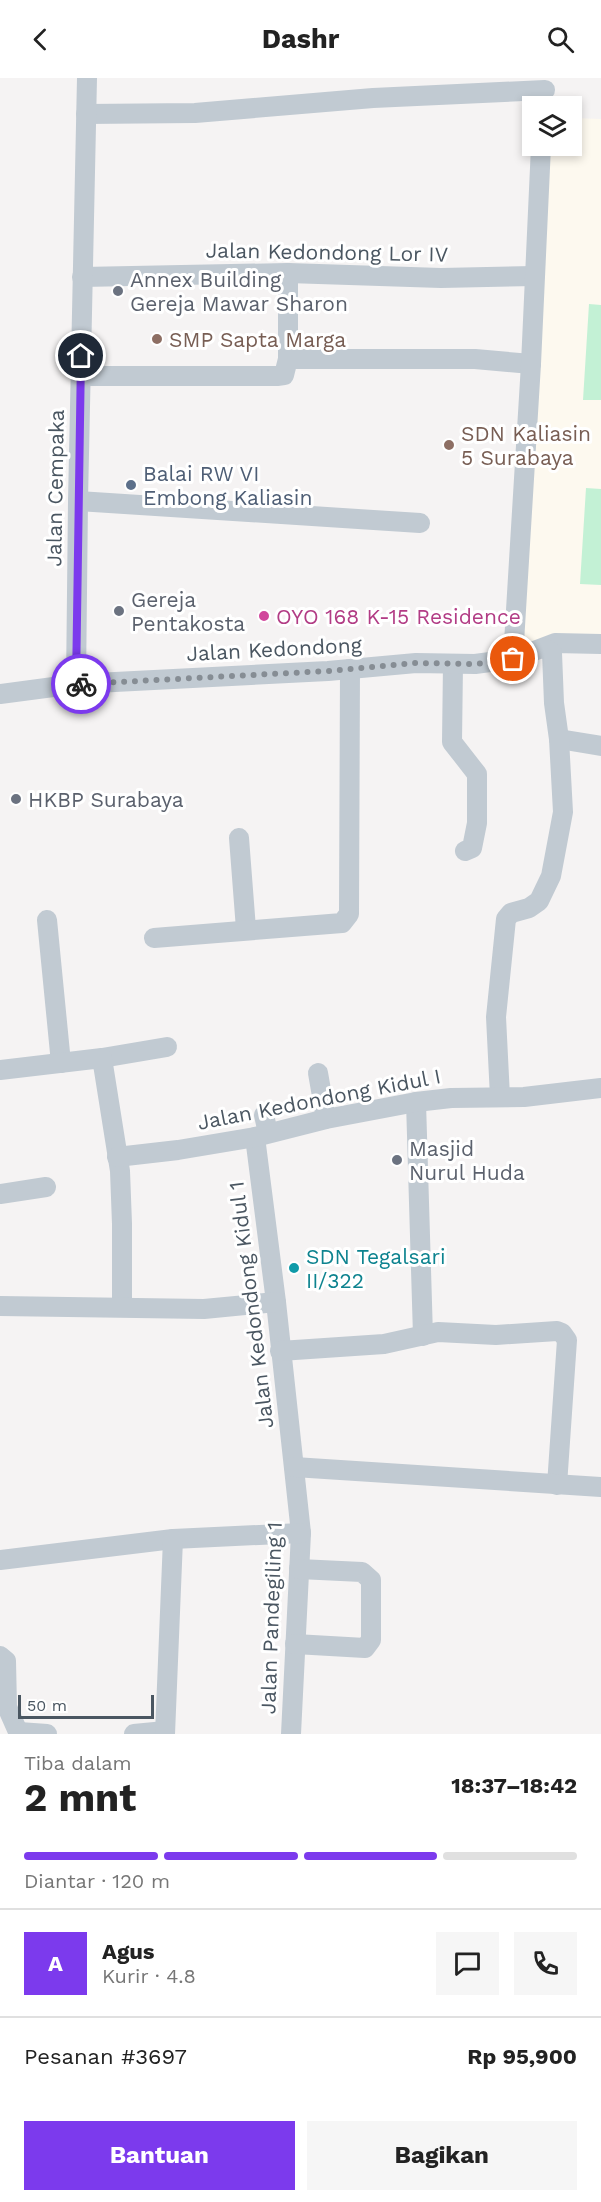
<!DOCTYPE html>
<html lang="id">
<head>
<meta charset="utf-8">
<style>
	:root { --surface:#fff; --page:#f6f6f6; --text:#222; --muted:#767676; --line:#e0e0e0; --accent:#7c3aed }
	body { margin:0; font-family:"Work Sans",sans-serif; background:var(--page); color:var(--text); height:100vh; display:flex; flex-direction:column; font-size:22px; white-space:nowrap }
	* { box-sizing:border-box; margin:0 }
	p { font-size:20px; color:var(--muted) }
	.icon { flex:none; width:33px; height:33px; fill:none; stroke:currentColor; stroke-width:2; stroke-linecap:round; stroke-linejoin:round }
	.map { position:relative; height:1656px; overflow:hidden }
	.drawer { display:flex; flex-direction:column; background:var(--surface); flex:1 }
	.drawer>* { flex:none }
	.buttons { position:absolute; left:522px; top:18px; display:grid; gap:12px }
	.buttons a { display:grid; place-items:center; width:60px; height:60px; border-radius:0px; background:var(--surface); box-shadow:0 3px 9px #0003; font-size:30px }
	.scale { position:absolute; left:18px; bottom:15px; width:136px; box-sizing:border-box; padding-left:6px; border:3px solid #4a5661; border-top:0; font-size:16px; line-height:21px; white-space:nowrap; color:#4a5661; -webkit-text-stroke:4px #fff; paint-order:stroke }
	.pin { position:absolute; display:grid; place-items:center; width:51px; height:51px; color:#fff; margin:-26px; border:3px solid #fff; border-radius:50%; box-shadow:0 2px 6px #0007 }
	.courier { position:absolute; display:grid; place-items:center; width:60px; height:60px; margin:-30px; border:4px solid #7c3aed; border-radius:50%; background:#fff; color:#222; box-shadow:0 2px 8px #0007 }
	.overview em { font-style:normal; font-weight:700 }
	.overview div { display:flex; flex-direction:column-reverse }
	.overview { display:flex; align-items:center; justify-content:space-between; height:102px; padding:0 24px }
	h1 { font-size:39px; font-weight:700; line-height:45px }
	.bar { display:grid; grid-template-columns:repeat(4,1fr); gap:9px 6px; align-content:center; height:72px; padding:0 24px }
	.bar i { height:8px; border-radius:4px; background:var(--line) }
	.bar .current { background:var(--accent) }
	.bar p { grid-column:span 4 }
	.line { display:flex; align-items:center; gap:15px; padding:0 24px; border-top:2px solid var(--line) }
	.line div { flex:1 }
	.round { display:grid; place-items:center; flex:none; width:63px; height:63px; border-radius:0px; background:var(--page) }
	.button { display:flex; gap:12px; margin-top:auto; padding:12px 24px }
	.button a { flex:1; height:69px; border-radius:0px; background:var(--accent); color:#fff; font-size:24px; font-weight:700; line-height:69px; text-align:center }
	.button a+a { background:var(--page); color:var(--text) }
	header { display:flex; justify-content:space-between; align-items:center; height:78px; padding:0 24px; background:var(--surface); font-size:27px; font-weight:700 }
	.map>svg:first-child { display:block }
	.commercial { fill:#fdf9ef }
	.green { fill:#c3f1d5 }
	.lines { fill:none; stroke-linecap:round; stroke-linejoin:round }
	.minor { stroke:#c1cad2; stroke-width:20 }
	.done { stroke:#868d94; stroke-width:6; stroke-dasharray:0 10.8 }
	.route { stroke:#7c3aed; stroke-width:8 }
	.worship-dot { fill:#6b7280; stroke:#fff; stroke-width:2 }
	.education-dot { fill:#8d6e63; stroke:#fff; stroke-width:2 }
	.service-dot { fill:#5c6f8a; stroke:#fff; stroke-width:2 }
	.hotel-dot { fill:#d1479c; stroke:#fff; stroke-width:2 }
	.culture-dot { fill:#0f9aa8; stroke:#fff; stroke-width:2 }
	.labels { text-anchor:middle; dominant-baseline:central; stroke-width:6; stroke-linejoin:round; paint-order:stroke }
	.street-label { font-size:21px; fill:#4a5661; stroke:#fff }
	.worship-label { font-size:21px; fill:#5b616d; stroke:#fff; text-anchor:start }
	.education-label { font-size:21px; fill:#785e54; stroke:#fff; text-anchor:start }
	.service-label { font-size:21px; fill:#4e5e75; stroke:#fff; text-anchor:start }
	.hotel-label { font-size:21px; fill:#b23c85; stroke:#fff; text-anchor:start }
	.culture-label { font-size:21px; fill:#0d838f; stroke:#fff; text-anchor:start }
</style>
</head>
<body>
<header><svg class="icon" aria-label="back" viewBox="0 0 24 24"><path d="M15 5l-7 7 7 7"/></svg>Dashr<svg class="icon" aria-label="search" viewBox="0 0 24 24"><circle cx="10" cy="10" r="6"/><path d="M15 15l6 6"/></svg></header>
<div class="map">
<svg width="601" height="1656" viewBox="0 0 601 1656">
	<rect width="100%" height="100%" fill="#f5f3f3"/>
	<polygon class="commercial" points="572,40 601,41 601,563 517,573 547,68 572,68"/>
	<g class="green">
		<polygon points="589,226 601,227 601,322 583,322"/>
		<polygon points="586,410 601,411 601,507 580,506"/>
	</g>
	<g class="lines">
		<g class="minor">
			<polyline points="86,36 195,35 373,20 545,12"/>
			<polyline points="82,199 288,195 441,200 534,198"/>
			<polyline points="288,281 288,195"/>
			<polyline points="81,298 277,298 284,297 288,281 475,281 531,286"/>
			<polyline points="78,423 420,445"/>
			<polyline points="513,581 531,286 541,68"/>
			<polyline points="453,586 452,664 477,696 477,745 472,770 465,773"/>
			<polyline points="76,606 78,423 87,0"/>
			<polyline points="0,616 76,606 328,593 416,585 475,586 513,581 555,565 601,566"/>
			<polyline points="559,661 601,668"/>
			<polyline points="239,760 246,851"/>
			<polyline points="47,842 61,985"/>
			<polyline points="154,860 342,845 349,836 350,591"/>
			<polyline points="102,980 167,969"/>
			<polyline points="0,992 102,980 120,1093 122,1146 122,1229"/>
			<polyline points="318,995 326,1041"/>
			<polyline points="500,1019 496,939 506,841 511,835 529,830 539,823 551,798 563,734 559,661 554,625 552,575 544,570"/>
			<polyline points="416,1024 423,1258"/>
			<polyline points="264,1037 268,1055"/>
			<polyline points="255,1059 276,1224 301,1455 291,1656"/>
			<polyline points="117,1079 178,1072 255,1059 326,1041 416,1024 451,1020 524,1019 601,1010"/>
			<polyline points="0,1116 46,1109"/>
			<polyline points="0,1228 204,1231 276,1224"/>
			<polyline points="280,1273 384,1266 438,1254 496,1257 557,1253 562,1255 567,1262 557,1407"/>
			<polyline points="294,1389 601,1409"/>
			<polyline points="0,1482 173,1461 301,1455"/>
			<polyline points="295,1566 365,1570 371,1562 371,1502 362,1494 299,1491"/>
			<polyline points="0,1578 6,1583 7,1629 19,1656"/>
			<polyline points="19,1654 47,1656"/>
			<polyline points="134,1656 165,1653"/>
			<polyline points="165,1656 173,1461"/>
		</g>
	</g>
	<g class="lines">
		<polyline class="done" points="81,606 328,593 416,585 476,586 513,581"/>
		<polyline class="route" points="81,606 76,606 81,278"/>
	</g>
	<g class="worship-dot">
		<circle cx="118" cy="213" r="6"/>
		<circle cx="119" cy="533" r="6"/>
		<circle cx="16" cy="721" r="6"/>
		<circle cx="397" cy="1082" r="6"/>
	</g>
	<g class="education-dot">
		<circle cx="157" cy="261" r="6"/>
		<circle cx="449" cy="367" r="6"/>
	</g>
	<circle class="service-dot" cx="131" cy="407" r="6"/>
	<circle class="hotel-dot" cx="264" cy="538" r="6"/>
	<circle class="culture-dot" cx="294" cy="1190" r="6"/>
	<g class="labels">
		<g class="street-label">
			<text transform="translate(327 174) rotate(1)">Jalan Kedondong Lor IV</text>
			<text transform="translate(55 410) rotate(-89)">Jalan Cempaka</text>
			<text transform="translate(274 571) rotate(-3)">Jalan Kedondong</text>
			<text transform="translate(319 1021) rotate(-11)">Jalan Kedondong Kidul I</text>
			<text transform="translate(251 1227) rotate(-97)">Jalan Kedondong Kidul 1</text>
			<text transform="translate(271 1540) rotate(-88)">Jalan Pandegiling 1</text>
		</g>
		<g class="worship-label">
			<text x="130" y="201">Annex Building<tspan x="130" dy="24">Gereja Mawar Sharon</tspan></text>
			<text x="131" y="521">Gereja<tspan x="131" dy="24">Pentakosta</tspan></text>
			<text x="28" y="721">HKBP Surabaya</text>
			<text x="409" y="1070">Masjid<tspan x="409" dy="24">Nurul Huda</tspan></text>
		</g>
		<g class="education-label">
			<text x="169" y="261">SMP Sapta Marga</text>
			<text x="461" y="355">SDN Kaliasin<tspan x="461" dy="24">5 Surabaya</tspan></text>
		</g>
		<g class="service-label">
			<text x="143" y="395">Balai RW VI<tspan x="143" dy="24">Embong Kaliasin</tspan></text>
		</g>
		<g class="hotel-label">
			<text x="276" y="538">OYO 168 K-15 Residence</text>
		</g>
		<g class="culture-label">
			<text x="306" y="1178">SDN Tegalsari<tspan x="306" dy="24">II/322</tspan></text>
		</g>
	</g>
</svg>
<div class="buttons">
<a><svg class="icon" aria-label="layers" viewBox="0 0 24 24"><path d="M12 4l9 5-9 5-9-5zM3 14l9 5 9-5"/></svg></a>
</div>
<div class="scale">50 m</div>
<div class="pin" style="left:513px;top:581px;background:#ea580c"><svg class="icon" aria-label="bag" viewBox="0 0 24 24"><path d="M5 8h14l-1 12H6zM9 8a3 3 0 0 1 6 0"/></svg></div>
<div class="pin" style="left:81px;top:278px;background:#1f2937"><svg class="icon" aria-label="home" viewBox="0 0 24 24"><path d="M3 11l9-7 9 7M6 9v11h12V9"/></svg></div>
<div class="courier" style="left:81px;top:606px"><svg class="icon" aria-label="bike" viewBox="0 0 24 24"><circle cx="6" cy="16" r="4"/><circle cx="18" cy="16" r="4"/><path d="M6 16l4-8h5l3 8M10 8l3 8H6M13 5h3"/></svg></div>
</div>
<section class="drawer">
<div class="overview"><div><h1>2 mnt</h1><p>Tiba dalam</p></div><em>18:37–18:42</em></div>
<div class="bar"><i class="current"></i><i class="current"></i><i class="current"></i><i></i><p>Diantar · 120 m</p></div>
<div class="line" style="height:108px"><b class="round" style="background:var(--accent);color:#fff">A</b><div><b>Agus</b><p>Kurir · 4.8</p></div><a class="round"><svg class="icon" aria-label="chat" viewBox="0 0 24 24"><path d="M4 5h16v11H9l-5 4z"/></svg></a><a class="round"><svg class="icon" aria-label="phone" viewBox="0 0 24 24"><path d="M5 4h4l2 5-3 2q2 4 5 5l2-3 5 2v4C11 20 4 13 5 4z"/></svg></a></div>
<div class="line" style="height:78px"><div>Pesanan #3697</div><b>Rp 95,900</b></div>
<div class="button"><a>Bantuan</a><a>Bagikan</a></div>
</section>
</body>
</html>
